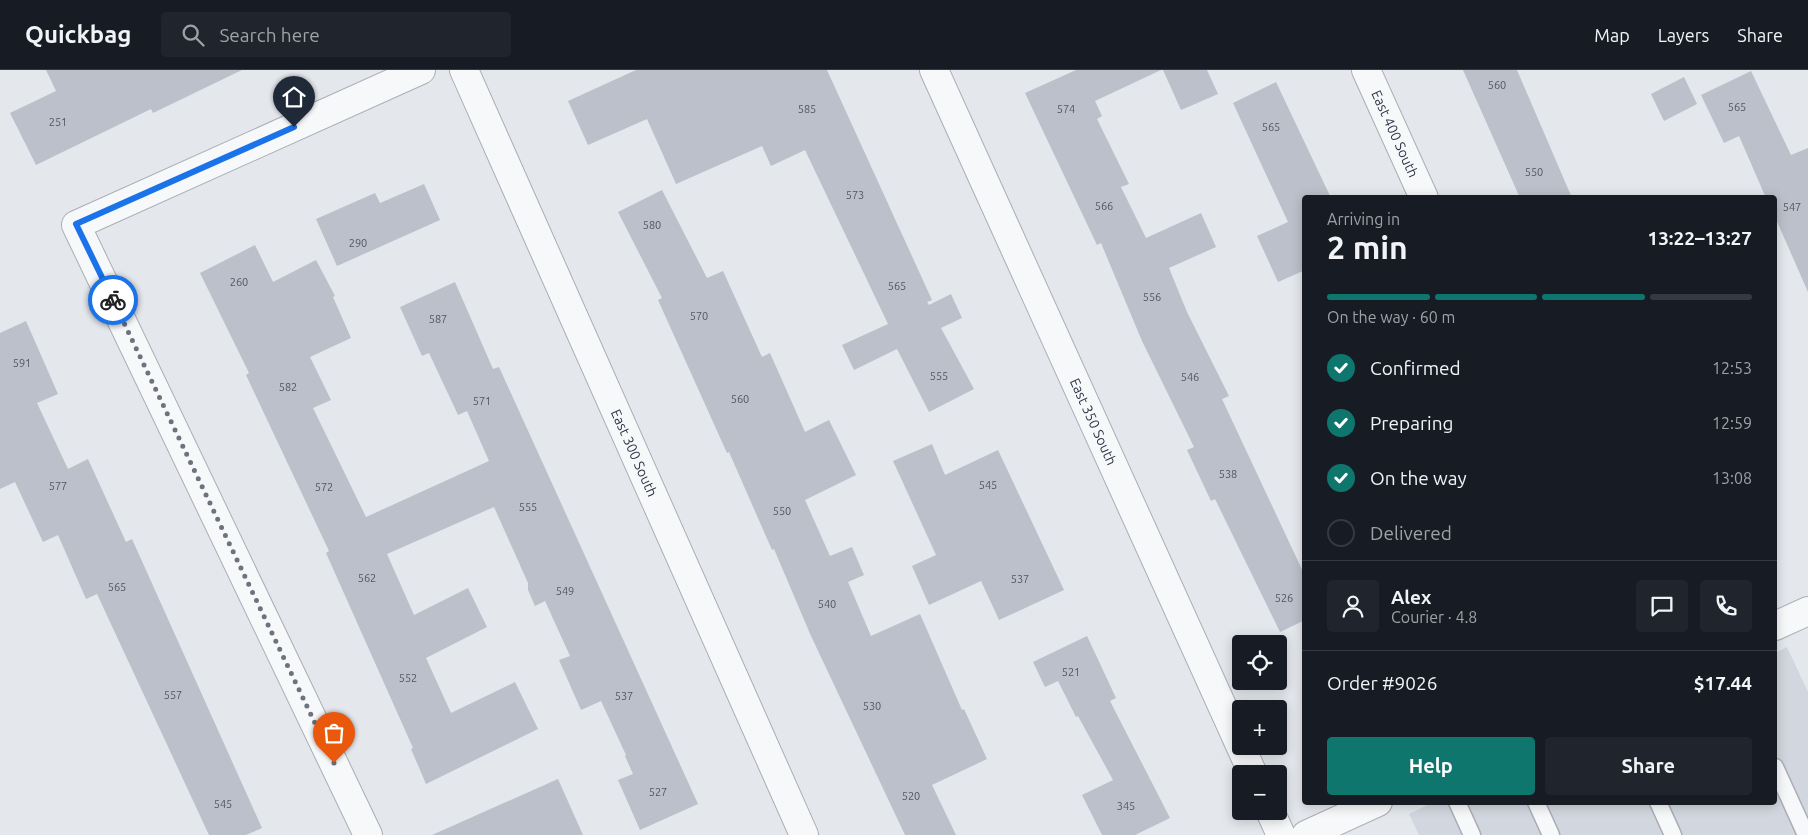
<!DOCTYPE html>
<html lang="en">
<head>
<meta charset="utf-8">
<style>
	:root { --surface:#171b24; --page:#20242c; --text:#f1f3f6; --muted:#9ea1a6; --line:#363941; --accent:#0f766e }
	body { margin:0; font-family:Ubuntu,sans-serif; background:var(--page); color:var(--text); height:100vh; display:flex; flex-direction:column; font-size:19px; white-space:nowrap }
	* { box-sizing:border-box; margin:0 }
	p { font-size:16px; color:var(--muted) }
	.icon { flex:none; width:28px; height:28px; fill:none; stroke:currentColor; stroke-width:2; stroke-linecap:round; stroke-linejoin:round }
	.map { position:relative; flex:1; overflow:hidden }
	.drawer { position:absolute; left:1302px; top:125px; width:475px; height:610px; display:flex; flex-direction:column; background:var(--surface); border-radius:5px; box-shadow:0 2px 12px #0003 }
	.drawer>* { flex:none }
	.fabs { position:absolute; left:1232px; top:565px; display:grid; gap:10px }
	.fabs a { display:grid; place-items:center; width:55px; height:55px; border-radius:5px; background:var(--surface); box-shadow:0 2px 12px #0003; font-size:25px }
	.pin { position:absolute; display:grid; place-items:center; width:42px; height:42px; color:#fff; margin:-51px -21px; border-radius:50% 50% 50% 0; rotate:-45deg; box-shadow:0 0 5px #0007 }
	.pin .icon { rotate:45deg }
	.courier { position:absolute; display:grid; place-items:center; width:50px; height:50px; margin:-25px; border:4px solid #1a73e8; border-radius:50%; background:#fff; color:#222; box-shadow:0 1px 6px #0007 }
	.summary em { font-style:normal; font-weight:700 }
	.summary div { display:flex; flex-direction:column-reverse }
	.summary { display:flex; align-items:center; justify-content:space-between; height:85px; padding:0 25px }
	h1 { font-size:32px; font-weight:700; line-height:38px }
	.bar { display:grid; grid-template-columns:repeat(4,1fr); gap:8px 5px; align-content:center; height:60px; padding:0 25px }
	.bar i { height:6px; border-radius:4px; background:var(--line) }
	.bar .on { background:var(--accent) }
	.bar p { grid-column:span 4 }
	.line { display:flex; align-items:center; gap:12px; padding:0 25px; border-top:1px solid var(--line) }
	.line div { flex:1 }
	.round { display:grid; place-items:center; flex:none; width:52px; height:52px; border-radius:5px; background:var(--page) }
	ol { padding:0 25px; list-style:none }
	li { display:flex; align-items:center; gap:15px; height:55px }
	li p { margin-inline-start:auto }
	li .icon { padding:5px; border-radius:50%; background:var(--accent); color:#fff; stroke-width:4 }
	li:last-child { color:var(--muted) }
	li i { width:28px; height:28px; border:2px solid var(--line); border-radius:50% }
	.cta { display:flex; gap:10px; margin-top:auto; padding:10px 25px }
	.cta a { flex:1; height:58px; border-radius:5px; background:var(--accent); color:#fff; font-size:20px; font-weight:700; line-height:58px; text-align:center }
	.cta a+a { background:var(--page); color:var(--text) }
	header { display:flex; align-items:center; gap:30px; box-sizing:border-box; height:70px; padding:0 25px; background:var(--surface); border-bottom:1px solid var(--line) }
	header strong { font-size:24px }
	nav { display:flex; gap:28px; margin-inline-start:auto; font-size:18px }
	.search { width:350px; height:45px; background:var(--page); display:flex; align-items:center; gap:12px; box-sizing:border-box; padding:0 18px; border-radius:5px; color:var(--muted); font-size:19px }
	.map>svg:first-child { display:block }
	.built { fill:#d2d6de }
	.building { fill:#bbc0ca }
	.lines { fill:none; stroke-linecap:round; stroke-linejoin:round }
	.service-casing { stroke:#a9aeb7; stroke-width:19 }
	.minor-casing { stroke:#a9aeb7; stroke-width:30 }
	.service { stroke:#f7f8fa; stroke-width:16 }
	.minor { stroke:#f7f8fa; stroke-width:28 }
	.done { stroke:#6c737f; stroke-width:5; stroke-dasharray:0 9 }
	.route { stroke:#1a73e8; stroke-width:6 }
	.labels { text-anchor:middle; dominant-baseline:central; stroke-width:4; stroke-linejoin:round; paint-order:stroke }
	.number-label { font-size:11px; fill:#4f5766 }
	.street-label { font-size:14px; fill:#2b3445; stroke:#f4f6f9 }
</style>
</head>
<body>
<header>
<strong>Quickbag</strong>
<div class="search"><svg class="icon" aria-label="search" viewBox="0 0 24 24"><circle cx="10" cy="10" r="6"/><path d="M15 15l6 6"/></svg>Search here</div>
<nav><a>Map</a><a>Layers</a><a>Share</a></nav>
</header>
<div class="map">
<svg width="1808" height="765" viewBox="0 0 1808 765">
	<rect width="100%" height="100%" fill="#e4e7ec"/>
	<polygon class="built" points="1787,577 1808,622 1808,765 1419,765 1409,744 1434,732 1775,732 1775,583"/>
	<g class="building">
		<polygon points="46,0 242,0 153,43 151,39 36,95 10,43 56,21"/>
		<polygon points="636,0 827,0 932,230 927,232 929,235 951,224 962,248 941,258 974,319 929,342 897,279 854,300 842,275 888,254 805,80 771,96 762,76 676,114 647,49 588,75 568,31"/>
		<polygon points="1076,0 1161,0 1095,31 1102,46 1097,49 1129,114 1121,117 1146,168 1201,143 1216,177 1169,198 1187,242 1229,326 1222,329 1305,506 1305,550 1280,562 1215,429 1211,431 1187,380 1194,377 1142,271 1101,173 1097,175 1025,23"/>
		<polygon points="1163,0 1207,0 1218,24 1181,40"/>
		<polygon points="1463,0 1517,0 1572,128 1520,128"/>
		<polygon points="1751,1 1791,85 1808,78 1808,222 1775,147 1775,128 1766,128 1739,66 1724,73 1701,25"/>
		<polygon points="1684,7 1697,34 1664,51 1651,24"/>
		<polygon points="1276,12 1331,128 1305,128 1305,200 1278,212 1257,166 1288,152 1233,33"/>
		<polygon points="424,114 440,150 337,196 316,149 375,123 380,133"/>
		<polygon points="662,120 707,208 723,201 762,287 770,283 805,362 829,350 856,405 805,430 830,486 852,477 864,505 848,512 871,566 920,544 962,640 964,639 987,689 932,715 956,765 905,765 811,566 774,479 772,480 729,382 727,383 658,230 662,228 618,142"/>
		<polygon points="255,175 273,212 316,190 335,226 333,227 351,268 310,287 331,330 313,338 366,447 489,391 467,341 458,345 429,283 422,286 400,237 455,212 493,299 499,297 698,734 640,760 618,710 633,704 625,686 626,685 601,631 581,640 559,590 570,586 545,531 535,536 528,520 528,513 494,437 387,484 414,545 468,518 487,557 426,588 451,643 515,612 538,659 426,714 411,679 413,678 326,483 329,481 246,305 249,303 200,203"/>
		<polygon points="26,251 58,324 37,333 68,399 88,389 126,472 132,469 262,758 246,765 209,765 97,524 86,529 58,465 43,472 15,412 0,419 0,263"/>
		<polygon points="932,374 945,405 998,380 1064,520 999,550 981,511 929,535 912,496 936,485 893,391"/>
		<polygon points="1087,566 1116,628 1110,631 1170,748 1135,765 1102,765 1082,725 1113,710 1078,646 1076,647 1058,611 1045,617 1033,592"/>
		<polygon points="558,709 583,765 432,765"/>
	</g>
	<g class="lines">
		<defs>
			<g id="service">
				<polyline points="1775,697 1806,765"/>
				<polyline points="1457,732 1472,765"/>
				<polyline points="1536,732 1551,765"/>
				<polyline points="1658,732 1673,765"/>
			</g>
			<g id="minor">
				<path id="s1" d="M 464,0 L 804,765"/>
				<path id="s2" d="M 934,0 L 1253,704"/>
				<path id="s3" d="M 1366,0 L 1424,128"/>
				<polyline points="1775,556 1808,541"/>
				<polyline points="1270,741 1281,765"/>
				<polyline points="368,765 76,155 421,0"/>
				<polyline points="1306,765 1378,732"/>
			</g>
		</defs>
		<use href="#service" class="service-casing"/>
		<use href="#minor" class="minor-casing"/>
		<use href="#service" class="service"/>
		<use href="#minor" class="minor"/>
	</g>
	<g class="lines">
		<polyline class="done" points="113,230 334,693"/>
		<polyline class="route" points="113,230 76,154 294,57"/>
	</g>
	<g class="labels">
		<g class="number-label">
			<text x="1497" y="15">560</text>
			<text x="1737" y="37">565</text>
			<text x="807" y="39">585</text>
			<text x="1066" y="39">574</text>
			<text x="58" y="52">251</text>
			<text x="1271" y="57">565</text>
			<text x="1534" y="102">550</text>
			<text x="855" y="125">573</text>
			<text x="1104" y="136">566</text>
			<text x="1792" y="137">547</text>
			<text x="652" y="155">580</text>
			<text x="358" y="173">290</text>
			<text x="239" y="212">260</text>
			<text x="897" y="216">565</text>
			<text x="1152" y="227">556</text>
			<text x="699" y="246">570</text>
			<text x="438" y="249">587</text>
			<text x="22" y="293">591</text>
			<text x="939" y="306">555</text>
			<text x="1190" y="307">546</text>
			<text x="288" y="317">582</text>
			<text x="740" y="329">560</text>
			<text x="482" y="331">571</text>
			<text x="1228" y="404">538</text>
			<text x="988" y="415">545</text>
			<text x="58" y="416">577</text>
			<text x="324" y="417">572</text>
			<text x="528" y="437">555</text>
			<text x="782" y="441">550</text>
			<text x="367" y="508">562</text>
			<text x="1020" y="509">537</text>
			<text x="117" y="517">565</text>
			<text x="565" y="521">549</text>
			<text x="1284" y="528">526</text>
			<text x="827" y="534">540</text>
			<text x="1071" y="602">521</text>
			<text x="408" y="608">552</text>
			<text x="173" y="625">557</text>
			<text x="624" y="626">537</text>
			<text x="872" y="636">530</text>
			<text x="658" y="722">527</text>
			<text x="911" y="726">520</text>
			<text x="223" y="734">545</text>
			<text x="1126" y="736">345</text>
		</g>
		<g class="street-label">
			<text stroke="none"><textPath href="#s3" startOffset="70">East 400 South</textPath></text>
			<text stroke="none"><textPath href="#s2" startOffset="386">East 350 South</textPath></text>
			<text stroke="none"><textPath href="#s1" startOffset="419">East 300 South</textPath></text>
		</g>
	</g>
</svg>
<div class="fabs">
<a><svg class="icon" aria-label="locate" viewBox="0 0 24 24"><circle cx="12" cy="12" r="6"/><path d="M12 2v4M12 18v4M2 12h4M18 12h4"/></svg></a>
<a>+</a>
<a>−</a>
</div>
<div class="pin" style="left:334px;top:693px;background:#ea580c"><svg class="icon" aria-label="bag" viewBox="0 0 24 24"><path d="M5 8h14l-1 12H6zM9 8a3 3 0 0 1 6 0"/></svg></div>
<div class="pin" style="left:294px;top:57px;background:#1f2937"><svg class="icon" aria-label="home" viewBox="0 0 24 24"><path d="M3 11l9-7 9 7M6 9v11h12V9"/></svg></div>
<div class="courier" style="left:113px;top:230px"><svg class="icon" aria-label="bike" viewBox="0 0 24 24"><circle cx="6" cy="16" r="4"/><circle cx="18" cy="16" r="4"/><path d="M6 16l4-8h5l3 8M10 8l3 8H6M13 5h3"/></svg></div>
<section class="drawer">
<div class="summary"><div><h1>2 min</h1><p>Arriving in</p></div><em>13:22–13:27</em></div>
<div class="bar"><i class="on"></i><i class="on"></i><i class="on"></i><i></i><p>On the way · 60 m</p></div>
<ol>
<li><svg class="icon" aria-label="check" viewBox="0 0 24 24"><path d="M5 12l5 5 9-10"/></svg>Confirmed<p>12:53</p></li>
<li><svg class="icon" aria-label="check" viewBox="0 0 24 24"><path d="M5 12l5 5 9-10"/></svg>Preparing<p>12:59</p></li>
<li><svg class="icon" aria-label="check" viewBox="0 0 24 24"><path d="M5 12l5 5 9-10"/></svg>On the way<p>13:08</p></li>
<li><i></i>Delivered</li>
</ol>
<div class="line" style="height:90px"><a class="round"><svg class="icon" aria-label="person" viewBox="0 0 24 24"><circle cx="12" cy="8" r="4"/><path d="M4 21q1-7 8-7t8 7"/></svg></a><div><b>Alex</b><p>Courier · 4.8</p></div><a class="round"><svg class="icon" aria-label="chat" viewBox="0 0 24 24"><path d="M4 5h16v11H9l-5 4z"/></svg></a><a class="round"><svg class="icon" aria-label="phone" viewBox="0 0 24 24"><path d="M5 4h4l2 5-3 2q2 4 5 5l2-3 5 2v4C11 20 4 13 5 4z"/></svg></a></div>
<div class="line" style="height:65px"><div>Order #9026</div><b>$17.44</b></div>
<div class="cta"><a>Help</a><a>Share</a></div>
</section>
</div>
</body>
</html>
